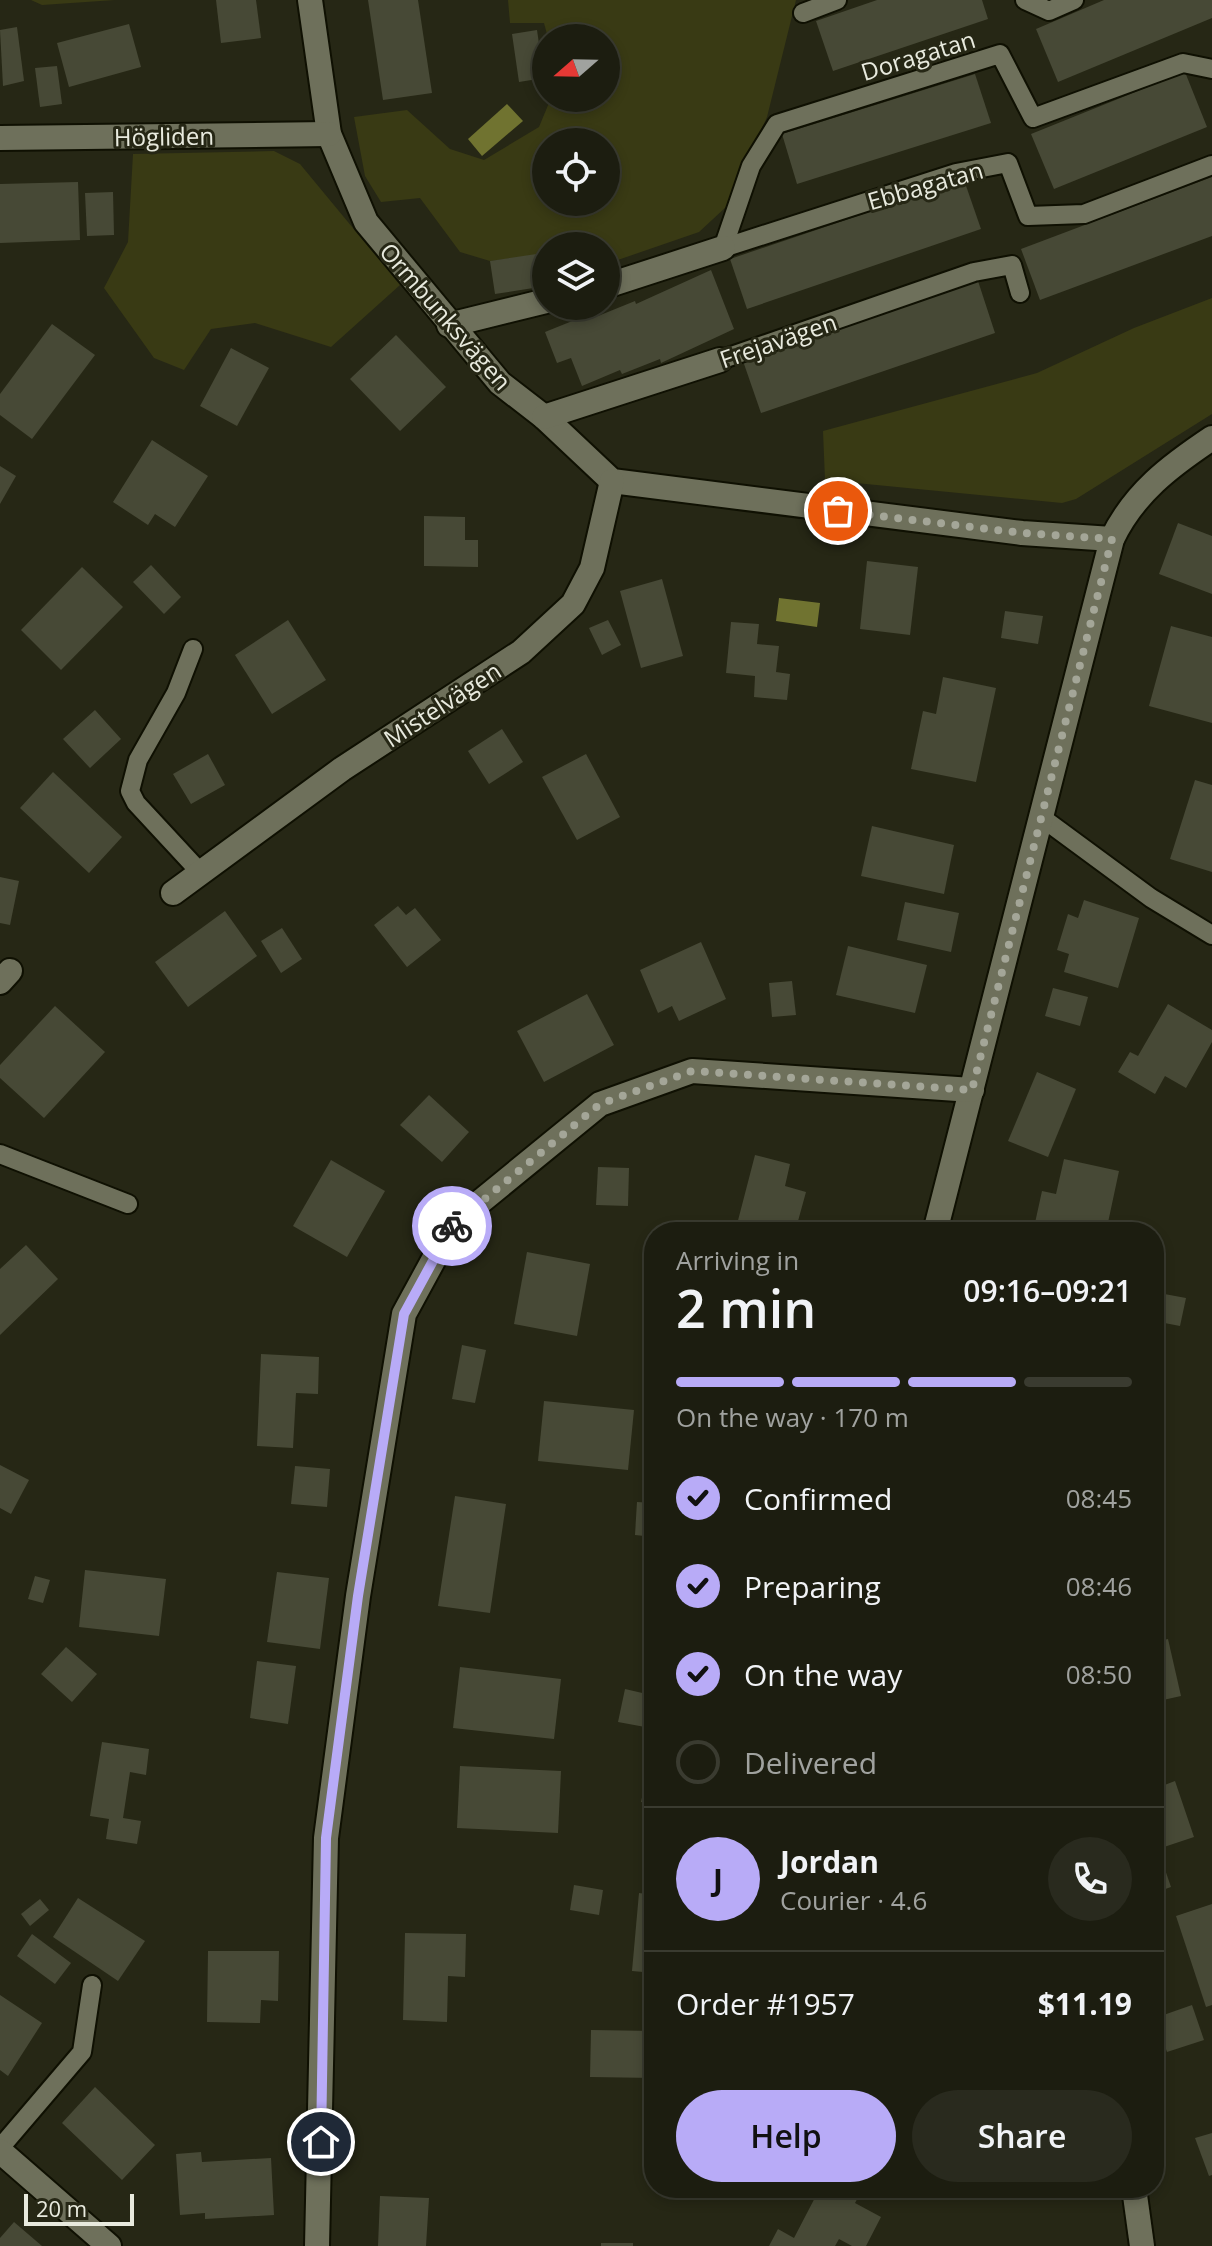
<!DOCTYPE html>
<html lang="en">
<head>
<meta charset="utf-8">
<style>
	:root { --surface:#1c1d10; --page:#292a1e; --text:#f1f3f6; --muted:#a0a29f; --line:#3a3b30; --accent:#b8abf7 }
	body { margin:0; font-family:"Open Sans",sans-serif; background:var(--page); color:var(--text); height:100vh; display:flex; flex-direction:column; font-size:30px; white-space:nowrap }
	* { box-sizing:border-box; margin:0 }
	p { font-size:26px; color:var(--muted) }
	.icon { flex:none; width:44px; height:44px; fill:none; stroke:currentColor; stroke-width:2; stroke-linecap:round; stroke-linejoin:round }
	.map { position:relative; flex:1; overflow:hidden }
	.sheet { position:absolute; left:644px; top:1222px; width:520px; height:976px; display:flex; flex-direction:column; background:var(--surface); border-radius:32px; box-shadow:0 4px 12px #0003,0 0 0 2px var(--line) }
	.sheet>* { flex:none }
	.needle { width:52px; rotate:250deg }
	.controls { position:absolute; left:532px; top:24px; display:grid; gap:16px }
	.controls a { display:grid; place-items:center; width:88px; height:88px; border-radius:50%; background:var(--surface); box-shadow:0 4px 12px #0003,0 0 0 2px var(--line); font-size:40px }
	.scale { position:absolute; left:24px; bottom:20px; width:110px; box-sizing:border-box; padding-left:8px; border:4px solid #e8eade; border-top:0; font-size:22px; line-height:28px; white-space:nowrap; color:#e8eade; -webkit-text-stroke:6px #262715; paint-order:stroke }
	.pin { position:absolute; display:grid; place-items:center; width:68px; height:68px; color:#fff; margin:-34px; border:4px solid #fff; border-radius:50%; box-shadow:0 2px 8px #0007 }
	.courier { position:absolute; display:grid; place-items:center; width:80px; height:80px; margin:-40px; border:6px solid #b8abf7; border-radius:50%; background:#fff; color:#222; box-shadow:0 2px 10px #0007 }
	.overview em { font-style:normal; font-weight:600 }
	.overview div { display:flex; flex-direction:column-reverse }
	.overview { display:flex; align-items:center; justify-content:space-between; height:136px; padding:0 32px }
	h1 { font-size:52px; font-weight:600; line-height:60px }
	.bar { display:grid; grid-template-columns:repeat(4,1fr); gap:12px 8px; align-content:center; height:96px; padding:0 32px }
	.bar i { height:10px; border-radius:6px; background:var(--line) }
	.bar .current { background:var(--accent) }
	.bar p { grid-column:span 4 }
	.line { display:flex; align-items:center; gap:20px; padding:0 32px; border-top:2px solid var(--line) }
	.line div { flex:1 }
	.round { display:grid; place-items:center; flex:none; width:84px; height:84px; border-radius:42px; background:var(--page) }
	ol { padding:0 32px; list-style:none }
	li { display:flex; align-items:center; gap:24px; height:88px }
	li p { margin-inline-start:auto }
	li .icon { padding:8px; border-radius:50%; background:var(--accent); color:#111; stroke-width:4 }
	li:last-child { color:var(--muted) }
	li i { width:44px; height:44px; border:4px solid var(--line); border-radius:50% }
	.action { display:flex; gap:16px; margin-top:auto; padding:16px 32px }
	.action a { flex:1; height:92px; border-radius:48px; background:var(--accent); color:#111; font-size:32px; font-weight:600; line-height:92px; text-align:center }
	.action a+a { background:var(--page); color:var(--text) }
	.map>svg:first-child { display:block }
	.green { fill:#393a14; fill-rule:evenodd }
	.water { fill:#707330 }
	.building { fill:#474936 }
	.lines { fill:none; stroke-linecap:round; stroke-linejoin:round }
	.service-casing { stroke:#0f1002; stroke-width:22 }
	.minor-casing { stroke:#0f1002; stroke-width:28 }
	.service { stroke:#6e705b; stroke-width:18 }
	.minor { stroke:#6e705b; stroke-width:24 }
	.done { stroke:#a4a698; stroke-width:8; stroke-dasharray:0 14.4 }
	.route { stroke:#b8abf7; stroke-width:10 }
	.labels { text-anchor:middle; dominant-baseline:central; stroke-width:6; stroke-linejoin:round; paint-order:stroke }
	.street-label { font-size:24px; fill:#e8eade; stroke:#262715 }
</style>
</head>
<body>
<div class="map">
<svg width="1212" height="2246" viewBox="0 0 1212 2246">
	<rect width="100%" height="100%" fill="#262715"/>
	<g class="green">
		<polygon points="31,0 115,0 42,5"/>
		<path d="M 508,0 L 796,0 L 767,117 L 726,207 L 699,232 L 612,262 L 606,263 L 606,246 L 546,246 L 546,254 L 490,261 L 460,252 L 420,198 L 381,202 L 365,176 L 354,117 L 407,110 L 450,149 L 484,160 L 539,127 L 551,98 L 606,98 L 606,38 L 548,38 L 544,23 L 510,23 ZM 546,142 L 606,142 L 606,202 L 546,202 Z"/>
		<polygon points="274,151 300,164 400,285 331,347 255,323 211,329 184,370 154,358 104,288 128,242 133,154"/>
		<polygon points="1212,298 1212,414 1076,499 1062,503 825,480 823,431 1037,373 1134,328"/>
	</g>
	<g class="water">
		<polygon points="507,104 523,121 482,156 468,139"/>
		<polygon points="779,598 820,603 817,627 776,621"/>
	</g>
	<g class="building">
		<polygon points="216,0 256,0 261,38 221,43"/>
		<polygon points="368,0 418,0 432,93 383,100"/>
		<polygon points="877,0 982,0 988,19 833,71 816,21"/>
		<polygon points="1104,0 1212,0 1212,18 1058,82 1036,29"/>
		<polygon points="129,24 141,67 69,87 57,43"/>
		<polygon points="17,27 24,81 3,86 0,30"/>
		<polygon points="537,30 544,78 519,82 512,34"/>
		<polygon points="57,66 62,104 40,107 35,68"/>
		<polygon points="1185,72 1207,127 1054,189 1031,134"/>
		<polygon points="975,74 991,123 797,184 782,134"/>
		<polygon points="1212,177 1212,236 1040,300 1021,249"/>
		<polygon points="964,180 981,229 747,309 730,259"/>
		<polygon points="78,182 80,240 0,243 0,184"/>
		<polygon points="113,192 114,235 87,236 85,193"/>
		<polygon points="543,253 546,286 495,294 490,261"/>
		<polygon points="711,270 734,329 661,363 660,359 622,374 620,370 582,386 571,358 557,363 545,332 597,311 598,316 635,301 636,304"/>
		<polygon points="978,281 995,333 761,413 743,361"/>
		<polygon points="52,324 95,355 32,439 0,415 0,394"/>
		<polygon points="396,335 446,387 400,431 350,379"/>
		<polygon points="231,348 269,368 237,426 200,406"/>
		<polygon points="152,440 208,476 175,527 155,514 148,525 113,502"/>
		<polygon points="0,466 16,476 0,504"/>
		<polygon points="424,516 465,517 465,540 478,540 478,567 424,566"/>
		<polygon points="1178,523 1212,536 1212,594 1159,574"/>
		<polygon points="867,561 918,567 910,635 860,629"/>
		<polygon points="151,565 181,597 164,614 133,582"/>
		<polygon points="82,567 123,607 61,670 21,630"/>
		<polygon points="662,579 683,656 641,668 620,591"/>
		<polygon points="1005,611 1043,616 1038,644 1001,638"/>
		<polygon points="288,620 326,680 272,714 235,655"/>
		<polygon points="608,620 621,645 602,655 589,628"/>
		<polygon points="731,622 759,624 757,644 779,646 776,672 790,674 787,700 754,697 755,676 726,673"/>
		<polygon points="1171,626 1212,637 1212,723 1149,706"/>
		<polygon points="943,677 996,688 976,782 911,769 923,711 936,714"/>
		<polygon points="95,710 121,739 90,768 63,739"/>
		<polygon points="502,729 523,762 489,784 468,751"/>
		<polygon points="208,754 225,785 191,804 173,774"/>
		<polygon points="586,754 620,817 577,840 542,777"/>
		<polygon points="53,772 122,837 89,873 20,808"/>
		<polygon points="1195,780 1212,785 1212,872 1170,859"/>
		<polygon points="872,826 954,845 944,894 861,876"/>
		<polygon points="0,877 19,881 10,925 0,923"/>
		<polygon points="1084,900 1139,918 1118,988 1064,972 1069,954 1057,950 1068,914 1078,918"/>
		<polygon points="905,902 959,913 951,952 897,940"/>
		<polygon points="398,906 406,915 415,908 441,940 407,967 374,925"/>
		<polygon points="225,911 257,956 188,1007 155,962"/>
		<polygon points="282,928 302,959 281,973 261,941"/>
		<polygon points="701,942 726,999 679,1021 672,1006 658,1013 640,970"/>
		<polygon points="848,946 927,965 915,1013 836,995"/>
		<polygon points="792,981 796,1015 772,1017 769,983"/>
		<polygon points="1053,988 1088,997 1080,1026 1045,1016"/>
		<polygon points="587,994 614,1045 544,1082 517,1031"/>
		<polygon points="1168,1004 1212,1030 1212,1042 1186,1088 1165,1076 1155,1094 1118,1072 1130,1052 1138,1056"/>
		<polygon points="55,1006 105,1052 44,1118 0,1078 0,1065"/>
		<polygon points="1037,1072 1076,1089 1048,1157 1008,1141"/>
		<polygon points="429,1095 469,1132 442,1162 400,1125"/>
		<polygon points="755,1155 790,1164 785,1186 806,1192 795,1232 735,1232"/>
		<polygon points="1064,1159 1119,1171 1106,1232 1033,1232 1042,1191 1056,1194"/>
		<polygon points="331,1160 385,1191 347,1257 293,1226"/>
		<polygon points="598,1167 629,1168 628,1206 596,1205"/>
		<polygon points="26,1245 58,1279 0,1335 0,1269"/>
		<polygon points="527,1252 590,1264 577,1336 514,1324"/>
		<polygon points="1159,1293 1186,1298 1180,1326 1154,1321"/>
		<polygon points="462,1345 486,1350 475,1403 452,1399"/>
		<polygon points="261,1354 319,1357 318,1394 296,1393 293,1448 257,1446"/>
		<polygon points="544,1401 634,1410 628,1470 538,1461"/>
		<polygon points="0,1465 29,1480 11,1514 0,1508"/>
		<polygon points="295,1466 330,1469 327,1507 291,1504"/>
		<polygon points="455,1496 506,1504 490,1613 438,1606"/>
		<polygon points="637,1502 654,1503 654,1537 635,1535"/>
		<polygon points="85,1570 166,1579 159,1636 79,1627"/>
		<polygon points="277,1572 329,1578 320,1649 267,1642"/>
		<polygon points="35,1576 50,1580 43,1603 28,1599"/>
		<polygon points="1168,1639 1181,1696 1154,1702 1154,1642"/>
		<polygon points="66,1647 97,1674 72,1702 41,1674"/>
		<polygon points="257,1661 296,1666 288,1724 250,1718"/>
		<polygon points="460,1667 561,1679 554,1739 453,1728"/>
		<polygon points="625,1689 651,1695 645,1727 618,1722"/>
		<polygon points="102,1742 149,1749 146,1775 130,1772 123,1818 141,1821 137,1844 106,1839 109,1819 90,1816"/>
		<polygon points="654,1743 654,1804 641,1802"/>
		<polygon points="460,1766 561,1771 558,1833 457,1828"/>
		<polygon points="1175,1781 1194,1837 1158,1849 1171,1887 1154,1893 1154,1789"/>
		<polygon points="574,1885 603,1890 599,1915 570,1910"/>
		<polygon points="639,1893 654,1895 654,1973 632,1971"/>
		<polygon points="78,1898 145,1941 118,1981 53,1937"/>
		<polygon points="40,1899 49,1910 30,1926 21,1914"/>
		<polygon points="1212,1904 1212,2005 1206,2007 1176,1916"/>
		<polygon points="405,1933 466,1934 465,1977 448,1976 447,2022 403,2020"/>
		<polygon points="32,1934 71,1963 55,1984 17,1956"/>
		<polygon points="208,1951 279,1951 278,2001 261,2000 260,2023 207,2022"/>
		<polygon points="0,1995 42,2023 8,2076 0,2070"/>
		<polygon points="1192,2005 1204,2040 1167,2052 1155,2018"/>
		<polygon points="591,2030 654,2031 654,2078 590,2077"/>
		<polygon points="95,2087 155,2145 122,2180 62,2123"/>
		<polygon points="1212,2133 1212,2175 1209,2176 1195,2138"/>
		<polygon points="201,2152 202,2162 271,2158 274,2215 205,2219 205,2213 180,2215 176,2154"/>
		<polygon points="820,2188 863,2188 855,2203 881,2217 866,2246 852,2246 839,2239 835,2246 769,2246 778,2229 794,2238"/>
		<polygon points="863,2188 884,2188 880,2197"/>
		<polygon points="380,2196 429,2198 426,2246 378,2246"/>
		<polygon points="14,2222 42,2246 0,2246 0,2238"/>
		<rect x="601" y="2243" width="32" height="3"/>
	</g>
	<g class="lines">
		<defs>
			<g id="service">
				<polyline points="1025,0 1049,11 1074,0"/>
				<polyline points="803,13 837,0"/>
				<polyline points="723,248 751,166 777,124 1000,54 1033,118 1183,63 1212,69"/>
				<polyline points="723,248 956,173 1008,163 1028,216 1084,214 1212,165"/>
				<polyline points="720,360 974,272 1012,265 1020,293"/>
				<polyline points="193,649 176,693 138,760 130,791 136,803 199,871"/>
				<polyline points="1041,817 1151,898 1212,935"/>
				<polyline points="0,1154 128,1204"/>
				<polyline points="0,2148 82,2052 92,1985"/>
			</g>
			<g id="minor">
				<polyline points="310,0 329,134 366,222 500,383 544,417 612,481 1022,533 1112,539"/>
				<polyline points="0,138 329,134"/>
				<polyline points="606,286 723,248"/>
				<polyline points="449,325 546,301"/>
				<polyline points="544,417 720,360"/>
				<polyline points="173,893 342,769 521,652 573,604 592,568 612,481"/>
				<polyline points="0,982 10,971"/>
				<path d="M 935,1232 L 1112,539 C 1134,493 1170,466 1212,438"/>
				<polyline points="0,2151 109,2246"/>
				<polyline points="1134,2188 1142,2246"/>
				<polyline points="317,2246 326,1838 358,1596 404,1314 453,1224 600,1104 692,1071 972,1090"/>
			</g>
		</defs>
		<use href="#service" class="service-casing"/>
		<use href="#minor" class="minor-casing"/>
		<use href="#service" class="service"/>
		<use href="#minor" class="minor"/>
	</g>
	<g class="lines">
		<polyline class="done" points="452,1226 600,1104 692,1071 972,1090 1112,539 1022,533 838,511"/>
		<polyline class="route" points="321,2142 326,1838 358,1596 404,1314 452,1226"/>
	</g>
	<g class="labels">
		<g class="street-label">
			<text transform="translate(918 55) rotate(-17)">Doragatan</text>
			<text transform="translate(164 136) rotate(-1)">Högliden</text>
			<text transform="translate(925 185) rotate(-16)">Ebbagatan</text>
			<text transform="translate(446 316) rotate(49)">Ormbunksvägen</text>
			<text transform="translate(778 340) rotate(-19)">Frejavägen</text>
			<text transform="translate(442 704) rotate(-33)">Mistelvägen</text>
		</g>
	</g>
</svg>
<div class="controls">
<a><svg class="needle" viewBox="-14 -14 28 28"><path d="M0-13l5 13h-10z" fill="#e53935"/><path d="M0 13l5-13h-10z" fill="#a0a29f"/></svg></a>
<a><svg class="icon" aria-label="locate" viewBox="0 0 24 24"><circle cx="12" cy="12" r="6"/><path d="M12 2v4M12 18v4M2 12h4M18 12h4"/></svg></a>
<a><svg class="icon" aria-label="layers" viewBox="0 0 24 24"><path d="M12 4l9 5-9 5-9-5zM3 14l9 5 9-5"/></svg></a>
</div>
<div class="scale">20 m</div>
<div class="pin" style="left:838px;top:511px;background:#ea580c"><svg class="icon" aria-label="bag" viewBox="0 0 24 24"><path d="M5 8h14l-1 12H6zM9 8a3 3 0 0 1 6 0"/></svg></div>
<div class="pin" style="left:321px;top:2142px;background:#1f2937"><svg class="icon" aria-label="home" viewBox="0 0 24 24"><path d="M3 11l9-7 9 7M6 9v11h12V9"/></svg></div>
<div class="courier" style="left:452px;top:1226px"><svg class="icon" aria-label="bike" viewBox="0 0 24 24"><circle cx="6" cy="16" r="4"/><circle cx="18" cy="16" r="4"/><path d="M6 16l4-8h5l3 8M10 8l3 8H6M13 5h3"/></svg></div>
<section class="sheet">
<div class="overview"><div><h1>2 min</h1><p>Arriving in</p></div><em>09:16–09:21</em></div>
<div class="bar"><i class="current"></i><i class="current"></i><i class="current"></i><i></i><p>On the way · 170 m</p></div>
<ol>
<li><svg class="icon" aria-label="check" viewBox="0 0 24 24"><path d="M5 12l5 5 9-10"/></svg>Confirmed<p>08:45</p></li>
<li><svg class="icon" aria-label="check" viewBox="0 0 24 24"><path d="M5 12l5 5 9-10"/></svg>Preparing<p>08:46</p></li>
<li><svg class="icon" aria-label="check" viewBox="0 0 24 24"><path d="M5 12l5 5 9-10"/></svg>On the way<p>08:50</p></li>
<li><i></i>Delivered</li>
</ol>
<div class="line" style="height:144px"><b class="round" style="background:var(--accent);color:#111">J</b><div><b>Jordan</b><p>Courier · 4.6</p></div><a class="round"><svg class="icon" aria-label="phone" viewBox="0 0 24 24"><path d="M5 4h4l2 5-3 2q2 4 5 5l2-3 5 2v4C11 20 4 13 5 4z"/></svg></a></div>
<div class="line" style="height:104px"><div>Order #1957</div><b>$11.19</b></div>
<div class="action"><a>Help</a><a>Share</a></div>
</section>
</div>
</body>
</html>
